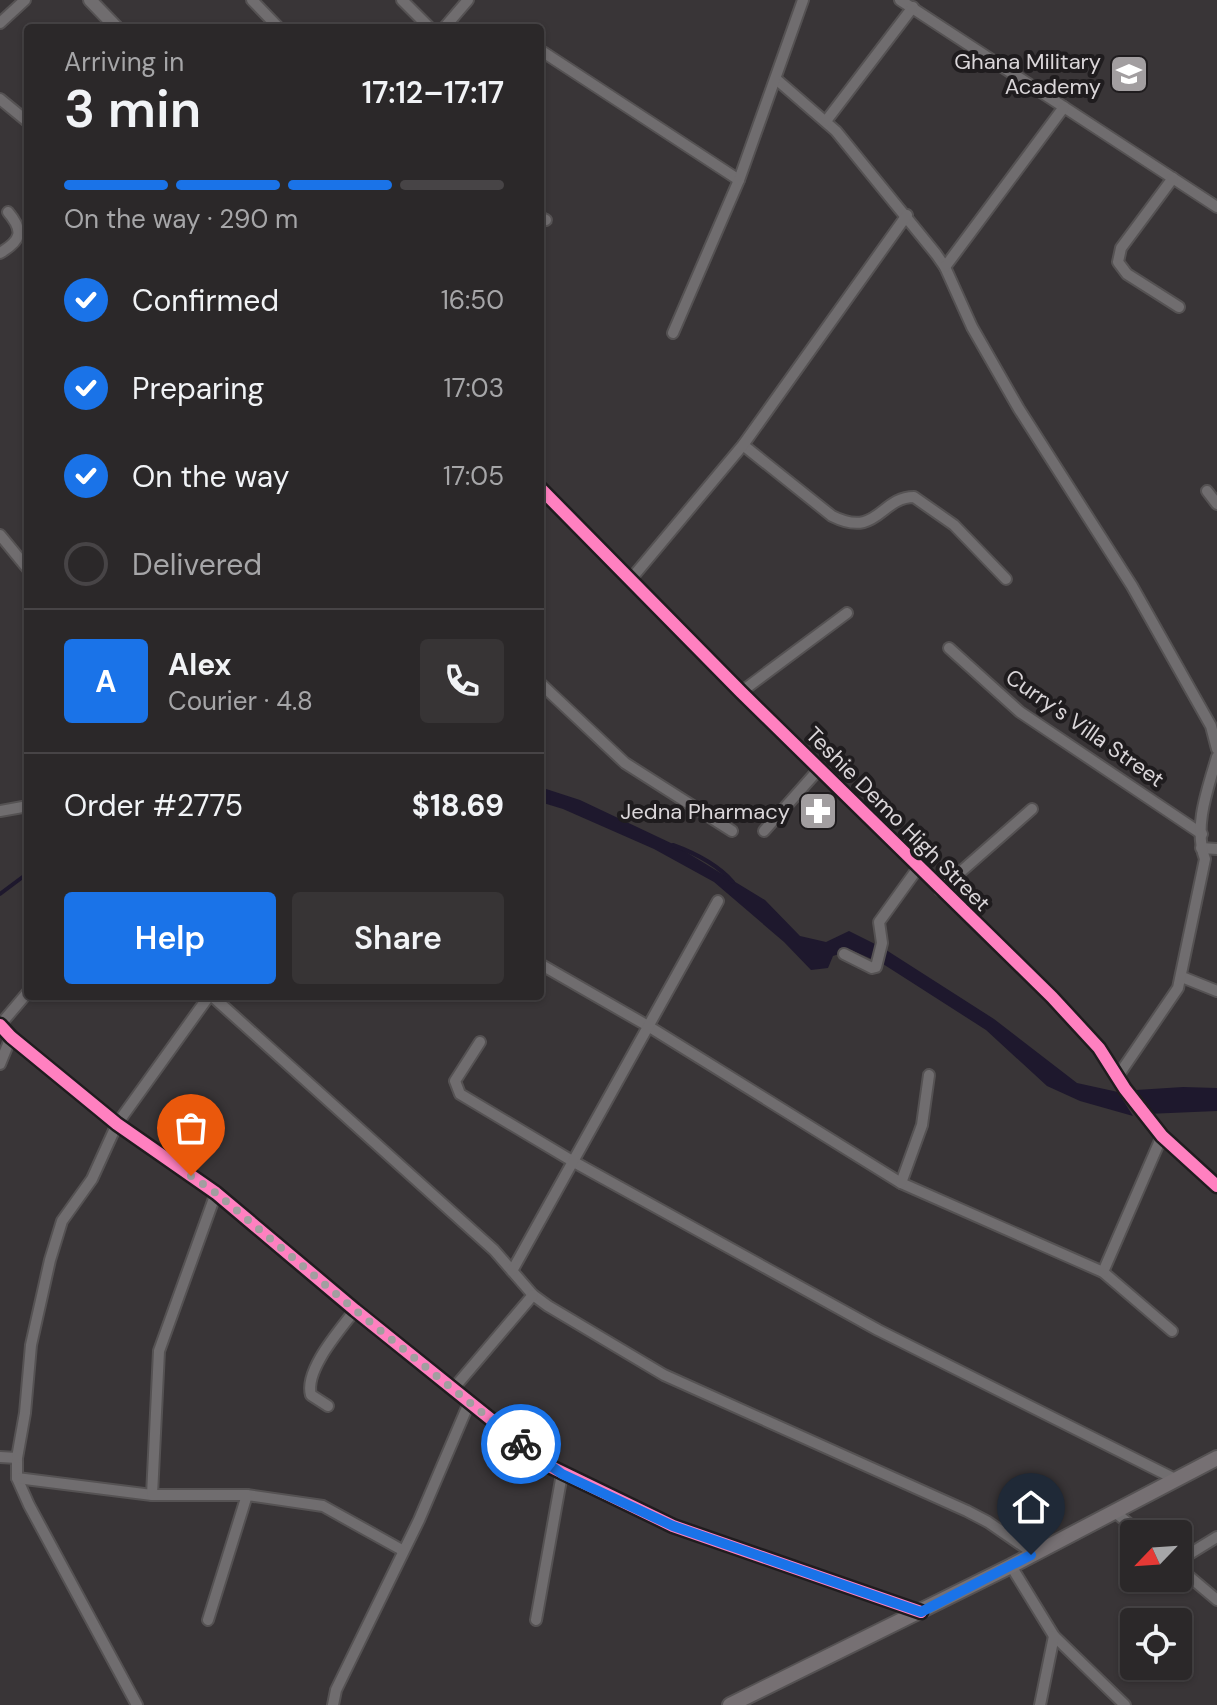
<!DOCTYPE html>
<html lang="en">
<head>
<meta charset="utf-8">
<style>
	:root { --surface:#2b2829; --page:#373435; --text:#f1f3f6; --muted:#a6a6a8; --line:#474446; --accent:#1a73e8 }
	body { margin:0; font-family:"DM Sans",sans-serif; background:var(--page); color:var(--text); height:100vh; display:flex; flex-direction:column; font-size:30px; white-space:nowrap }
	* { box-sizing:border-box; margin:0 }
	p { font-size:26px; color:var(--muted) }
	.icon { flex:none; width:44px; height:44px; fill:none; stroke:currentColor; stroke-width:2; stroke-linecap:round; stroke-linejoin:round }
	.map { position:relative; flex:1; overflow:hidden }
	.drawer { position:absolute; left:24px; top:24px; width:520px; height:976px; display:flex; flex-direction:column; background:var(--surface); border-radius:8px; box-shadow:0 2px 6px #0004,0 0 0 2px var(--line) }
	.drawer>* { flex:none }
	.needle { width:52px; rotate:245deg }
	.buttons { position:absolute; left:1120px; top:1520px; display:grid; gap:16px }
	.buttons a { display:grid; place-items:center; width:72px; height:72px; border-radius:8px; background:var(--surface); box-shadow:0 2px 6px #0004,0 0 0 2px var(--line); font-size:40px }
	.pin { position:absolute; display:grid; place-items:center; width:68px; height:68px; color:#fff; margin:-82px -34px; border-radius:50% 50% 50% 0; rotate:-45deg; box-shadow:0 0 8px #0007 }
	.pin .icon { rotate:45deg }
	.courier { position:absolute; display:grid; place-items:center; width:80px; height:80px; margin:-40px; border:6px solid #1a73e8; border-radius:50%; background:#fff; color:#222; box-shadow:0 2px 10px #0007 }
	.headline em { font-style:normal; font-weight:600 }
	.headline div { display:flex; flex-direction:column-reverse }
	.headline { display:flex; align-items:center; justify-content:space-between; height:136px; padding:0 40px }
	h1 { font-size:52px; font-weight:600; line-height:60px }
	.bar { display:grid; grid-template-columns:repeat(4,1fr); gap:12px 8px; align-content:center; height:96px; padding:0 40px }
	.bar i { height:10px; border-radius:6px; background:var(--line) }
	.bar .selected { background:var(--accent) }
	.bar p { grid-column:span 4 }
	.line { display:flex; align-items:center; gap:20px; padding:0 40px; border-top:2px solid var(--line) }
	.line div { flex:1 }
	.round { display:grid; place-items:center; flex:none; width:84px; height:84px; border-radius:8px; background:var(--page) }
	ol { padding:0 40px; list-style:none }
	li { display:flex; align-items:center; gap:24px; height:88px }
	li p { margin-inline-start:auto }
	li .icon { padding:8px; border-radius:50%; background:var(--accent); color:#fff; stroke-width:4 }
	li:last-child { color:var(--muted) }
	li i { width:44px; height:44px; border:4px solid var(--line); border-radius:50% }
	.cta { display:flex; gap:16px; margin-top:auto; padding:16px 40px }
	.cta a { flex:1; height:92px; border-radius:8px; background:var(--accent); color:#fff; font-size:32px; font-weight:600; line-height:92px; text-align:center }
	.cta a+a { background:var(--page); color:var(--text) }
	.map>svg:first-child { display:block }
	.water { fill:#1e182d }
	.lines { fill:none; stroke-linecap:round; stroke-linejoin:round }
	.stream { stroke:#1e182d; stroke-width:4 }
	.minor-casing { stroke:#555253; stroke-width:14 }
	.tertiary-casing { stroke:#555253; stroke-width:16 }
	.secondary-casing { stroke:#555253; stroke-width:18 }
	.minor { stroke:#706d6f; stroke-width:10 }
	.tertiary { stroke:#706d6f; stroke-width:12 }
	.secondary { stroke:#767073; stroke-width:14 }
	.cycleway-casing { stroke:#1f1c1e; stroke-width:17 }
	.cycleway { stroke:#ff80c0; stroke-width:12 }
	.done { stroke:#a29ea0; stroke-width:8; stroke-dasharray:0 14.4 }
	.route { stroke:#1a73e8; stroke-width:10 }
	.labels { text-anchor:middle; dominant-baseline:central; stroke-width:8; stroke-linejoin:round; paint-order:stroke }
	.poi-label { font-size:22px; fill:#dad6d9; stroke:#1f1c1e; text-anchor:end }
	.street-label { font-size:22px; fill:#dad6d9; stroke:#1f1c1e }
</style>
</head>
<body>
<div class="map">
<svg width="1217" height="1705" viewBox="0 0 1217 1705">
	<rect width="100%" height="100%" fill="#393537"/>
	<g class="water">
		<polygon points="540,787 580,800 673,844 765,900 800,936 826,942 849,931 883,948 994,1019 1077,1083 1118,1092 1133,1116 1080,1101 1047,1086 986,1030 883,964 851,950 833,956 828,968 811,970 784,942 714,882 654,849 563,809 540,802"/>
		<polygon points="1183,1087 1217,1088 1217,1111 1147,1114 1136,1090"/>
	</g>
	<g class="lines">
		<g class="stream">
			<path d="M 673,845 C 695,853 717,864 733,882"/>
			<polyline points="0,894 28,873"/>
		</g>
		<defs>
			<g id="minor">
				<polyline points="252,0 279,28"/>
				<polyline points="402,0 430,28"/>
				<polyline points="900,0 1217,207"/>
				<polyline points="0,23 25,0"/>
				<polyline points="444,28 468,0"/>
				<polyline points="540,50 739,180"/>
				<polyline points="776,79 836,131 936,254 945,267 972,327 1019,409 1132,586 1211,726 1217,749"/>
				<polyline points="0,99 28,122"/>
				<polyline points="826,121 913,7"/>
				<polyline points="1173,178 1121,248 1118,262 1127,274 1179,307"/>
				<polyline points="540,217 546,220"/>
				<path d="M 0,253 C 22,240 24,231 8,212"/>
				<polyline points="945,267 1064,107"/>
				<polyline points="673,333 739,180 803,0"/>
				<path d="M 743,445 L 832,516 C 878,539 880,497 914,497 L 954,525 L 1006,579"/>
				<polyline points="1207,491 1217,504"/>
				<polyline points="0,535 28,569"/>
				<polyline points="631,579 743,445 907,215"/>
				<polyline points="949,648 1020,712 1202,834"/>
				<polyline points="540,683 625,763 732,831"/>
				<polyline points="741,692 847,613"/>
				<polyline points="0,811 28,806"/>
				<polyline points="764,831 819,769"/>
				<polyline points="1201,848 1217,849"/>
				<polyline points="940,890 1032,809"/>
				<polyline points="844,954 872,968 876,967 882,943 879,922 918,868"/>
				<polyline points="540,964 648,1026 901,1183 1103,1272 1172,1331"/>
				<polyline points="1182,977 1217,991"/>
				<polyline points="212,996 494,1250 533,1295 548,1306 664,1375 967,1511 988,1522 1033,1553 1031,1555"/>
				<polyline points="0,1025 11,1037 117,1124 216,1193 355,1310 549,1466 673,1526 921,1612"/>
				<polyline points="0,1025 28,992"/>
				<polyline points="480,1042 455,1081 460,1094 574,1162 878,1330 1177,1480"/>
				<polyline points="0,1064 11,1037"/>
				<path d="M 1118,1076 L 1178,988 L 1205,859 C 1193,827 1208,788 1217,757"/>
				<polyline points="901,1183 922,1125 929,1075"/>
				<polyline points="512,1271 718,901"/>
				<polyline points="1103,1272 1162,1136"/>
				<polyline points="454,1388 533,1295"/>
				<path d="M 328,1406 L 311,1395 C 304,1370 340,1330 355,1310"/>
				<polyline points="0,1457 17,1458 17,1478 29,1505 137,1705"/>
				<polyline points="17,1458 25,1413 31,1345 50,1260 62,1221 92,1179 117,1124 209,996"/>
				<polyline points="17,1478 152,1495"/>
				<polyline points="247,1495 323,1506 402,1550"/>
				<polyline points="1115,1512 1141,1534"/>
				<polyline points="1178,1561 1217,1537"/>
				<polyline points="1011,1566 1054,1636 1125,1705"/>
				<polyline points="1178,1567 1217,1600"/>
				<polyline points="208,1620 247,1495 152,1495 159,1351 216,1193"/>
				<polyline points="536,1620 562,1474"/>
				<polyline points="333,1705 336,1690 419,1520 469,1403"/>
				<polyline points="1040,1705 1054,1636"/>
			</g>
			<g id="tertiary">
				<polyline points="90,0 117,28"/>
				<polyline points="540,488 741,692 1052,997 1099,1048 1125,1089 1162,1136 1217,1186"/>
			</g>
			<polyline id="secondary" points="730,1705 1011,1566 1217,1458"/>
		</defs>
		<use href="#minor" class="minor-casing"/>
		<use href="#tertiary" class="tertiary-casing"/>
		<use href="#secondary" class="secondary-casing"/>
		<use href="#minor" class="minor"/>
		<use href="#tertiary" class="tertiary"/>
		<use href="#secondary" class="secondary"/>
		<defs>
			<g id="cycleway">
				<polyline points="540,488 741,692 1052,997 1099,1048 1125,1089 1162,1136 1217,1186"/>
				<polyline points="0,1025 11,1037 117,1124 216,1193 355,1310 549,1466 673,1526 921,1612"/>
			</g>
		</defs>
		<use href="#cycleway" class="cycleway-casing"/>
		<use href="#cycleway" class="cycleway"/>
	</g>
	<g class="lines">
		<polyline class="done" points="191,1176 216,1193 355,1310 521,1444"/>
		<polyline class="route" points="521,1444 562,1474 673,1526 921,1612 1031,1555"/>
	</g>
	<defs>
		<symbol id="school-square" viewBox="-11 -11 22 22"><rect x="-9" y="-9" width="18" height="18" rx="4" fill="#a29ea0" stroke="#1f1c1e"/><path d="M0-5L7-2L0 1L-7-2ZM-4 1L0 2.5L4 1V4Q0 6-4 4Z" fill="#fff"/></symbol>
		<symbol id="pharmacy-square" viewBox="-11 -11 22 22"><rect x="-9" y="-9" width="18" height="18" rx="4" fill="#a29ea0" stroke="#1f1c1e"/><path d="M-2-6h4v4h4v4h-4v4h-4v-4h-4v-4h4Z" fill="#fff"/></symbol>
	</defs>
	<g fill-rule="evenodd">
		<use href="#school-square" x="1107" y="52" width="44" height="44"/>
		<use href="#pharmacy-square" x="796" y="789" width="44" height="44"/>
	</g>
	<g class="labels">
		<g class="poi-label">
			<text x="1101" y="61">Ghana Military<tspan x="1101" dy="25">Academy</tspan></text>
			<text x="790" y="811">Jedna Pharmacy</text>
		</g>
		<g class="street-label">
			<text transform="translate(1085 728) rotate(35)">Curry's Villa Street</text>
			<text transform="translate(898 819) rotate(45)">Teshie Demo High Street</text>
		</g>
	</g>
</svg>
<div class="buttons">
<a><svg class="needle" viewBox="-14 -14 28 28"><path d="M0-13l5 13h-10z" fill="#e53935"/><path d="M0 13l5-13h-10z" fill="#a6a6a8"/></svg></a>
<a><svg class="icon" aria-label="locate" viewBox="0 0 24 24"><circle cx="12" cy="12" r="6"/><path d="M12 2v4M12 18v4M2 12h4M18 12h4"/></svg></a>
</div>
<div class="pin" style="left:191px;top:1176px;background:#ea580c"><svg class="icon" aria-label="bag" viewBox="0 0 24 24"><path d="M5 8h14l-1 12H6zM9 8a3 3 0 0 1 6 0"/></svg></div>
<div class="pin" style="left:1031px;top:1555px;background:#1f2937"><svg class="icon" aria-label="home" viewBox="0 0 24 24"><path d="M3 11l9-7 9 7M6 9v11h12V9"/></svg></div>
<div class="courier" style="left:521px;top:1444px"><svg class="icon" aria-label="bike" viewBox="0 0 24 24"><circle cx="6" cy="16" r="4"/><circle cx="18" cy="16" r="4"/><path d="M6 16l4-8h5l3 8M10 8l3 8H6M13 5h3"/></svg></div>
<section class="drawer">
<div class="headline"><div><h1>3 min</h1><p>Arriving in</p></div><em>17:12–17:17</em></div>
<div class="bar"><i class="selected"></i><i class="selected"></i><i class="selected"></i><i></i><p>On the way · 290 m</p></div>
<ol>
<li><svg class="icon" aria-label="check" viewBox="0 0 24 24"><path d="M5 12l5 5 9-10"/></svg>Confirmed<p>16:50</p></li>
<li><svg class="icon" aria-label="check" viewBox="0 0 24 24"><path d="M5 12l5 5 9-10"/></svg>Preparing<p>17:03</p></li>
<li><svg class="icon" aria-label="check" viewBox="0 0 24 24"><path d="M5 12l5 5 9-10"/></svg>On the way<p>17:05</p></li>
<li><i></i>Delivered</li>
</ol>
<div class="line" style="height:144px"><b class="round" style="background:var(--accent);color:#fff">A</b><div><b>Alex</b><p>Courier · 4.8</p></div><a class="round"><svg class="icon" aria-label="phone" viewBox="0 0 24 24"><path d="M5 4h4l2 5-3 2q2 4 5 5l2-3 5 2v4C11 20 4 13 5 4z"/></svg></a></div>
<div class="line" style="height:104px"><div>Order #2775</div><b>$18.69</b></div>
<div class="cta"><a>Help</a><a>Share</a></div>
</section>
</div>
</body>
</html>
